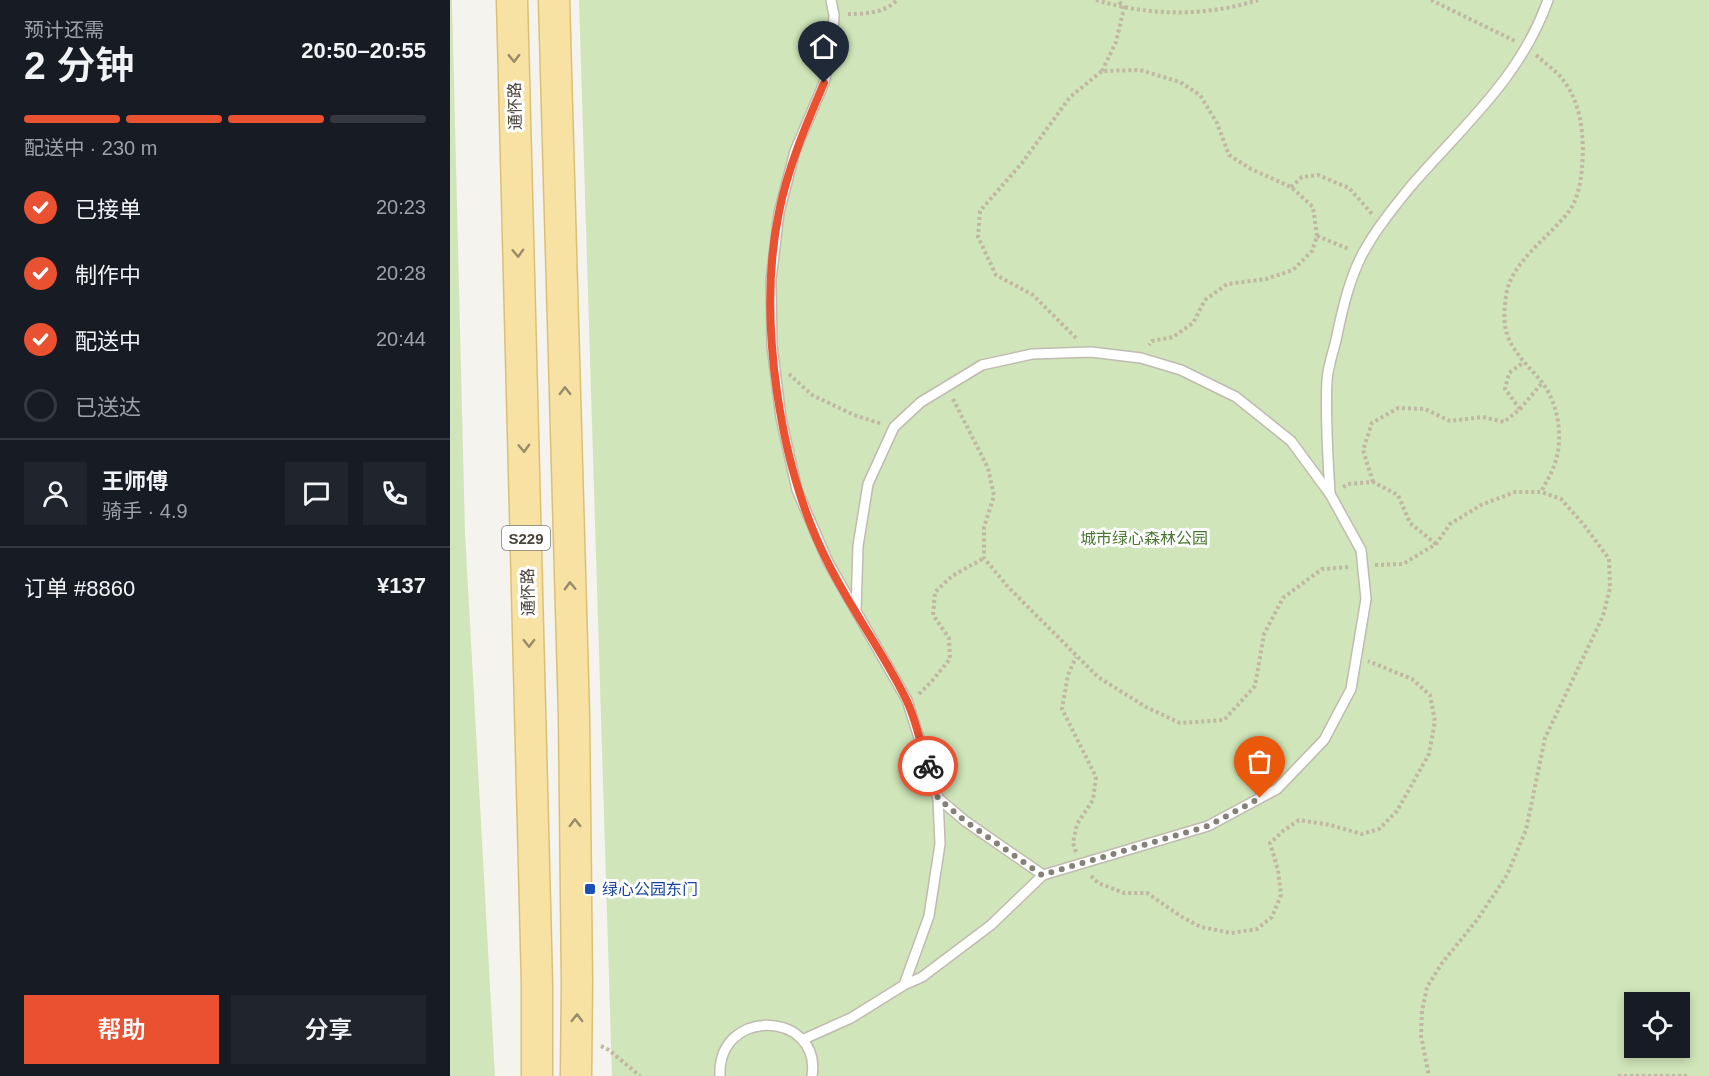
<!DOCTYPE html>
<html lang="zh">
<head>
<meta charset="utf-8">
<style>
	:root { --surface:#171b24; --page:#20242c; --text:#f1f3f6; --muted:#9ea1a6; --line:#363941; --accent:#e95130 }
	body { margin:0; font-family:Arial,"Noto Sans SC",sans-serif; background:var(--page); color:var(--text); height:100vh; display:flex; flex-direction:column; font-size:22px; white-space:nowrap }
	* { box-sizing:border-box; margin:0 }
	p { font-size:20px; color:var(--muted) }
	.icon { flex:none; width:33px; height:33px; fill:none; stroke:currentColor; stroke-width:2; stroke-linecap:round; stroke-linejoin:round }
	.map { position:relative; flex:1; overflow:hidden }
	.sheet { display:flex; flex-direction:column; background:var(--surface); width:450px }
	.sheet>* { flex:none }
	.controls { position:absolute; left:1174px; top:992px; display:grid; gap:12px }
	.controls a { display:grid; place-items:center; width:66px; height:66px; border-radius:0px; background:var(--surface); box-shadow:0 3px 9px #0003; font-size:30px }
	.pin { position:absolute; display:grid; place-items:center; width:51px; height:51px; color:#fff; margin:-62px -26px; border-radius:50% 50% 50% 0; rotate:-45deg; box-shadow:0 0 6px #0007 }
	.pin .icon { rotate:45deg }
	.courier { position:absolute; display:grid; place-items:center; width:60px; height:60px; margin:-30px; border:4px solid #e95130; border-radius:50%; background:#fff; color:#222; box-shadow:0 2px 8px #0007 }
	.summary em { font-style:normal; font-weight:600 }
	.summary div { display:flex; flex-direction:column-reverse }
	.summary { display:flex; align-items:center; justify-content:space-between; height:102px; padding:0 24px }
	h1 { font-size:39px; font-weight:600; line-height:45px }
	.bar { display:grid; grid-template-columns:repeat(4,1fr); gap:9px 6px; align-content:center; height:72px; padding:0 24px }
	.bar i { height:8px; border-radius:4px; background:var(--line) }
	.bar .selected { background:var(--accent) }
	.bar p { grid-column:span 4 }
	.line { display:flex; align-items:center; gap:15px; padding:0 24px; border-top:2px solid var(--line) }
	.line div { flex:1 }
	.round { display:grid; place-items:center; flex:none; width:63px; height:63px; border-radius:0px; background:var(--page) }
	ol { padding:0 24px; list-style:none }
	li { display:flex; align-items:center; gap:18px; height:66px }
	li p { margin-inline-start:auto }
	li .icon { padding:6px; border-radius:50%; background:var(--accent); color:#fff; stroke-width:4 }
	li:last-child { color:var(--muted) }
	li i { width:33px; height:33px; border:3px solid var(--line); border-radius:50% }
	.action { display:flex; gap:12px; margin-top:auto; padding:12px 24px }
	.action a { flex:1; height:69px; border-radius:0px; background:var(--accent); color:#fff; font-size:24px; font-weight:600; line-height:69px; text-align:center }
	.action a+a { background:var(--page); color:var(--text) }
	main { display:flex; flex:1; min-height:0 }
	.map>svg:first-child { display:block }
	.green { fill:#d0e5b9; fill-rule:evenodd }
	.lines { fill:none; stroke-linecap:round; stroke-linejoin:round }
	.lane-casing { stroke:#c0bbb0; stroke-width:12 }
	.primary-casing { stroke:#dbc074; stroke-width:33 }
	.path { stroke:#c1b7a2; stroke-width:4; stroke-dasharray:3 3; stroke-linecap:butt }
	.lane { stroke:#fff; stroke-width:9 }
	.primary { stroke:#f7e2a4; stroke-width:30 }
	.oneway { stroke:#978b6a }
	.done { stroke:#858179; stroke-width:6; stroke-dasharray:0 10.8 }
	.route { stroke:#e95130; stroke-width:8 }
	.transit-dot { fill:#1a4fb4; stroke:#fff; stroke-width:2 }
	.labels { text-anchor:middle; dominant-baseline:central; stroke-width:6; stroke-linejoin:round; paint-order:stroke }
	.shield { fill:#fff; stroke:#807c75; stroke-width:1.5 }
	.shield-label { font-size:15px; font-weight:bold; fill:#49443a }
	.street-label { font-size:16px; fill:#49443a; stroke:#fff }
	.park-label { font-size:16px; fill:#497731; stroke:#fff }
	.transit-label { font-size:16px; fill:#164399; stroke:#fff; text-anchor:start }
</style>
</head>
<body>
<main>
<section class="sheet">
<div class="summary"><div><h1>2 分钟</h1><p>预计还需</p></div><em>20:50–20:55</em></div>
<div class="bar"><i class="selected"></i><i class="selected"></i><i class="selected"></i><i></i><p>配送中 · 230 m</p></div>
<ol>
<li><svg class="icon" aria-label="check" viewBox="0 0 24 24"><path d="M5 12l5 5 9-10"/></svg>已接单<p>20:23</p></li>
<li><svg class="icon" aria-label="check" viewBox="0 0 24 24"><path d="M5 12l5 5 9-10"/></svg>制作中<p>20:28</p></li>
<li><svg class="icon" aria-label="check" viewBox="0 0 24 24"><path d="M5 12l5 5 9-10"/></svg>配送中<p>20:44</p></li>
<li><i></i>已送达</li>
</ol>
<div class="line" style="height:108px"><a class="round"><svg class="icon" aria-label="person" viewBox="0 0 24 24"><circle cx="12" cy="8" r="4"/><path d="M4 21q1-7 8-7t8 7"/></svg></a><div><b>王师傅</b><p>骑手 · 4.9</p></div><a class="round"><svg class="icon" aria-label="chat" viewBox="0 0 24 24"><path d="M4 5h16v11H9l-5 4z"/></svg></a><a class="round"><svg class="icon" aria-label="phone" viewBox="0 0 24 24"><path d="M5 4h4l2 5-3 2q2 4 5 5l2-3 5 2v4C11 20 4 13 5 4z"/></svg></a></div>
<div class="line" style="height:78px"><div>订单 #8860</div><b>¥137</b></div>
<div class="action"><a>帮助</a><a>分享</a></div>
</section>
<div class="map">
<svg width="1259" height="1076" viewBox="0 0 1259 1076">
	<rect width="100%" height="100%" fill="#f5f3ed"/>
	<g class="green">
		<polygon points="0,0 2,0 15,533 45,1076 0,1076"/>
		<path d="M 129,0 L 1259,0 L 1259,1076 L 162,1076 ZM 1185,1002 L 1230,1002 L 1230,1047 L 1185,1047 Z"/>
	</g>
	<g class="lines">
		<defs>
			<g id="lane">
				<polyline points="381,0 384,15 382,48 374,83 345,151 329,213 321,280 322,346 331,418 347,490 378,562 406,611"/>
				<path d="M 880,494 C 878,456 875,418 877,380 C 878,366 883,353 886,340 C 892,311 899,279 913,253 C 926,229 944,207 961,186 C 1013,126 1071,77 1098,0"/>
				<polyline points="488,798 515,821 593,875"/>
				<polyline points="354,1039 401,1018 454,985 472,977 541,925 593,875 758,826 827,789 874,740 901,689 916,599 911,550 880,494 841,441 786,397 731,370 691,358 641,352 582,354 532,365 471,402 444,427 418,484 408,546 406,611 457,700 488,798 490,844 479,916 454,985"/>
				<path d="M 270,1076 C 267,1006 372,1011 362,1076"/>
			</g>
			<g id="primary">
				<polyline points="62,0 87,984 87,1076"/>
				<polyline points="104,0 124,716 127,983 126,1076"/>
			</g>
		</defs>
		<use href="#lane" class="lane-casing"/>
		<use href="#primary" class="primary-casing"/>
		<g class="path">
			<path d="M 646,0 C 698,16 755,17 808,0"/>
			<polyline points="981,0 1065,41"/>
			<path d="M 398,14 C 414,14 435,13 447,0"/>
			<path d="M 1086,55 C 1093,61 1100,67 1107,73 C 1131,97 1135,135 1132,167 C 1131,181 1128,198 1120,210 C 1100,237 1060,262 1056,296 C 1054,309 1053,324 1058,337 C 1065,354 1079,367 1091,381 C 1108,402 1114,437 1105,463 C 1102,473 1096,482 1091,492"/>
			<polyline points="652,71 666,42 674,8 668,0"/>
			<polyline points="841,187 852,177 868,175 899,188 923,215"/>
			<polyline points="867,236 899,249"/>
			<polyline points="626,338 583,295 546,275 528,237 530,211 572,163 620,97 652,71 690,70 730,82 750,95 767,123 779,155 801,169 841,187 863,207 867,236 862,251 843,270 816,279 777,284 755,300 743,323 723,337 702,341 699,345"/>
			<polyline points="339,374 362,395 404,415 432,424"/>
			<polyline points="503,399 538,468 544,496 534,527 534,558 558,587 648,677 696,707 730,723 774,720 805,686 814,634 833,598 872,569 900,567"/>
			<polyline points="1070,409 1055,389 1059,373 1074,362"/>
			<polyline points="923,482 913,450 922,423 948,408 975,409 1000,421 1033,417 1054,422 1070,409 1092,383"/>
			<polyline points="893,487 898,484 923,482 948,495 960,523 986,544"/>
			<polyline points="925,565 953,564 986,544 1000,524 1031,505 1065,492 1091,492 1111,499 1134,525 1159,559 1160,588 1153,616 1095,738 1076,830 1057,875 1027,920 992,963 977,987 972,1011 971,1036 979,1076"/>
			<polyline points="469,694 481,682 500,659 499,638 483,615 485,592 502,576 534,558"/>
			<polyline points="626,852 623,843 627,824 643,800 646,777 612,709 618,675 626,657"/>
			<polyline points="641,876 648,883 674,893 697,893 732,917 751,927 781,933 807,929 822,917 831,895 828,870 820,843 833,831 849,820 880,825 912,834 929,829 947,811 979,754 985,721 980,695 962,679 918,661"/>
			<polyline points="151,1046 159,1050 190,1076"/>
			<polyline points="1168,1076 1238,1076"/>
		</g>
		<use href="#lane" class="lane"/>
		<use href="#primary" class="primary"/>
	</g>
	<defs><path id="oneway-chevron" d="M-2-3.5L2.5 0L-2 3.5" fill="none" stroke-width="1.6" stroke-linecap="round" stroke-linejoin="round" transform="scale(1.5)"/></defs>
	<g class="oneway">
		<use href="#oneway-chevron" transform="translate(64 58) rotate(89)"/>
		<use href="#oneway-chevron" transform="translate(68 253) rotate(88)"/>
		<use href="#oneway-chevron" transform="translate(115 391) rotate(-91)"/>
		<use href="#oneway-chevron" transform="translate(74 448) rotate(88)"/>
		<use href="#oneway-chevron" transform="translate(120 586) rotate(-92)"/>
		<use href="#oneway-chevron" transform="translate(79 643) rotate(89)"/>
		<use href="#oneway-chevron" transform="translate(125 823) rotate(-91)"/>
		<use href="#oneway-chevron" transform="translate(127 1018) rotate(-89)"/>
	</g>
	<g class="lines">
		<polyline class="done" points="478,766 488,798 515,821 592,875 758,826 810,798"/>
		<path class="route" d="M 374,83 C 356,125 338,167 329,212 C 307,318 329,467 378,563 C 401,609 432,651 455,697 C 466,718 470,744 478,766"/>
	</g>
	<rect class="transit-dot" x="134" y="883" width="12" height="12" rx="3"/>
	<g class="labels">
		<rect class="shield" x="52" y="526" width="48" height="24" rx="4.5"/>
		<g class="shield-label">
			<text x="76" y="538">S229</text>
		</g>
		<g class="street-label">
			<text transform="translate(65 106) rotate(-91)">通怀路</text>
			<text transform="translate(78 592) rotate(-91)">通怀路</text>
		</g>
		<g class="park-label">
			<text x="694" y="538">城市绿心森林公园</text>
		</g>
		<g class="transit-label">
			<text x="152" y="889">绿心公园东门</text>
		</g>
	</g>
</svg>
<div class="controls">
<a><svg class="icon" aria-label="locate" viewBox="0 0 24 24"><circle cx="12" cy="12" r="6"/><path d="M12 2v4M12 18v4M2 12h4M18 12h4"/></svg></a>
</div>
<div class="pin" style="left:810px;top:798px;background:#ea580c"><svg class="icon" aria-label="bag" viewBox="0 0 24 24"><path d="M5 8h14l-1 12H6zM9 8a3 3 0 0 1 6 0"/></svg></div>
<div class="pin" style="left:374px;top:83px;background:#1f2937"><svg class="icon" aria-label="home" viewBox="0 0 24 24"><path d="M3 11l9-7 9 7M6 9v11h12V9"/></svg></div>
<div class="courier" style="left:478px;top:766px"><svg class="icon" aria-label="bike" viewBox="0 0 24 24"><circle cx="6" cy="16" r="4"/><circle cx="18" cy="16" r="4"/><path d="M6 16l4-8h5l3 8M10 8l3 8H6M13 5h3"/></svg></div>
</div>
</main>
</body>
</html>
